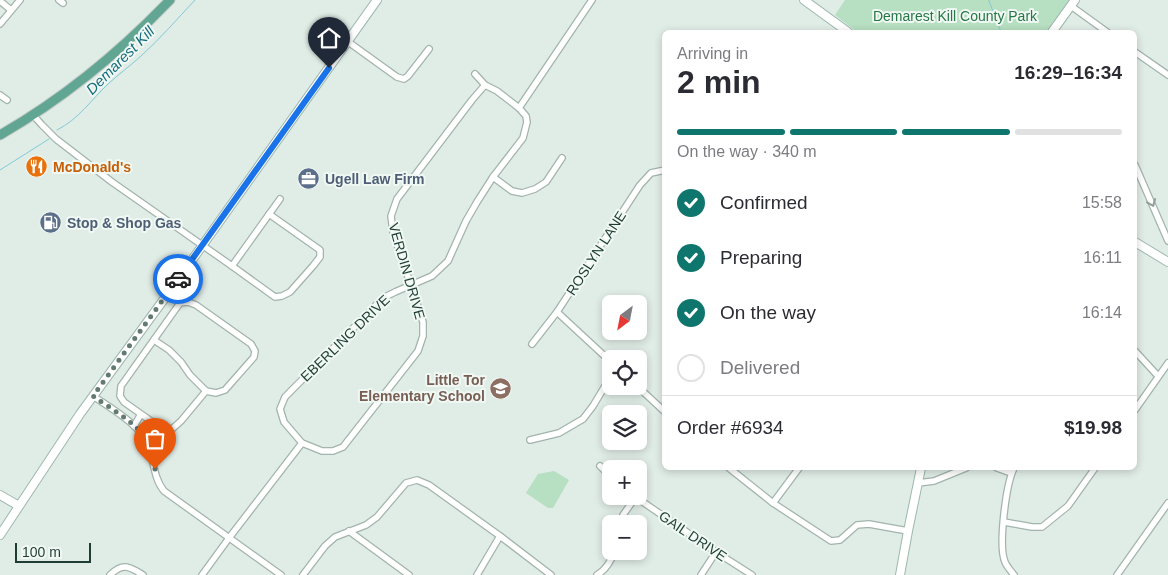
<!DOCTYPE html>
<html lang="en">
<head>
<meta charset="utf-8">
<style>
	:root { --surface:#fff; --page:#f2f2f3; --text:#2b2b33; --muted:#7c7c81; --line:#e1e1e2; --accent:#0f766e }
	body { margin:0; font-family:Arial,sans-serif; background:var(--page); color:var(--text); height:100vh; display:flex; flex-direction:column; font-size:19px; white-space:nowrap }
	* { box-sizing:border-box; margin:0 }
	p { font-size:16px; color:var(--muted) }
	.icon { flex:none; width:28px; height:28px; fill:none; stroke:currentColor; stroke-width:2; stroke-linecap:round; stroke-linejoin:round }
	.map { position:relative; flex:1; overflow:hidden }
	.sheet { position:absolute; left:662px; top:30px; width:475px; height:440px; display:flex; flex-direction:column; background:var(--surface); border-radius:8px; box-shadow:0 2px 8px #0003 }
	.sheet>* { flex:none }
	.needle { width:32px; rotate:212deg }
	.tools { position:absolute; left:602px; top:295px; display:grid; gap:10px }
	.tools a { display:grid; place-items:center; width:45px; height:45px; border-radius:8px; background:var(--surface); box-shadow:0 2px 8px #0003; font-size:25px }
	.scale { position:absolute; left:15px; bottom:12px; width:76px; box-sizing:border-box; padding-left:5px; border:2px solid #1f3d35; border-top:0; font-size:14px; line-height:18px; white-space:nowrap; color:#1f3d35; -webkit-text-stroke:4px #f0f8f4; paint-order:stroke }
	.pin { position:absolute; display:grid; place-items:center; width:42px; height:42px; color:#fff; margin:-51px -21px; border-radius:50% 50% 50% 0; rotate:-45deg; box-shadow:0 0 5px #0007 }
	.pin .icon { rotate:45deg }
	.courier { position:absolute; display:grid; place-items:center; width:50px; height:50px; margin:-25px; border:4px solid #1a73e8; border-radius:50%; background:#fff; color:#222; box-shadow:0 1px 6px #0007 }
	.overview em { font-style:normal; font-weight:800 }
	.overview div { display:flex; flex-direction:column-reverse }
	.overview { display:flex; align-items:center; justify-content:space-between; height:85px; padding:0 15px }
	h1 { font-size:32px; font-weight:800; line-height:38px }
	.bar { display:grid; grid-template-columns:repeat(4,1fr); gap:8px 5px; align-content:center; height:60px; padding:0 15px }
	.bar i { height:6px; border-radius:4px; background:var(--line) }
	.bar .current { background:var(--accent) }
	.bar p { grid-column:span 4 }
	.line { display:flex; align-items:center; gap:12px; padding:0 15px; border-top:1px solid var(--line) }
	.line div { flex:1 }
	ol { padding:0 15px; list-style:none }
	li { display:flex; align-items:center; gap:15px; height:55px }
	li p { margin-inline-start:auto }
	li .icon { padding:5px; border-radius:50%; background:var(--accent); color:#fff; stroke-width:4 }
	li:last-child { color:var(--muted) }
	li i { width:28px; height:28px; border:2px solid var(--line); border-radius:50% }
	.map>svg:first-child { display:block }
	.green { fill:#b7dfc1 }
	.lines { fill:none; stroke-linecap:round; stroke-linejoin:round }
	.stream { stroke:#83cad5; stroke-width:1 }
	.street-casing { stroke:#a2b4ad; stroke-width:8 }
	.secondary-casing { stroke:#9db8af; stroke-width:10 }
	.primary-casing { stroke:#c0c9c6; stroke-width:11 }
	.street { stroke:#fff; stroke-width:5.5 }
	.secondary { stroke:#fff; stroke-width:8 }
	.primary { stroke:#61a593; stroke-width:9 }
	.oneway { stroke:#8f9e9a }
	.done { stroke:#637a73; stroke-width:5; stroke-dasharray:0 9 }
	.route { stroke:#1a73e8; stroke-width:6 }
	.labels { text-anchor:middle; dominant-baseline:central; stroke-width:4; stroke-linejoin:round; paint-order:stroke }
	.park-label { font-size:14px; fill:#277745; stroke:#f0f8f4 }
	.food-label { font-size:14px; font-weight:bold; fill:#c56008; stroke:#f0f8f4; text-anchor:start }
	.service-label { font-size:14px; font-weight:bold; fill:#4e5e75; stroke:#f0f8f4; text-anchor:start }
	.street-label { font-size:14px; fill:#1f3d35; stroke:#f0f8f4 }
	.education-label { font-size:14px; font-weight:bold; fill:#785e54; stroke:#f0f8f4; text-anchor:end }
	.water-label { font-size:15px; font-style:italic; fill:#156d7d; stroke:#f0f8f4 }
</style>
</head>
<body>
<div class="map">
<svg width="1168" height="575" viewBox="0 0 1168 575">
	<rect width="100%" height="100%" fill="#e0ece6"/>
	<g class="green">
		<polygon points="845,0 1075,0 1052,32 857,32 835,15"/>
		<polygon points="554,471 569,480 553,508 548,508 526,493 538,474"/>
	</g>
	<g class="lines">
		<g class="stream">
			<polyline points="989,0 989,1 1001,32"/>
			<path d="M 57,130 C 79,119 91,100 108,84 C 119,74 130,66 141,56 C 160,39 177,19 195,0"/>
			<polyline points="0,170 49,139"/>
		</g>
		<defs>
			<g id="street">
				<polyline points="59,0 63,3"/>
				<polyline points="0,1 11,10"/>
				<polyline points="1071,6 1107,32"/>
				<polyline points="0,24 20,0"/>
				<polyline points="347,41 397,77 404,79 408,76 429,49"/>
				<polyline points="1135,52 1168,75"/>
				<polyline points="475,74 485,85 497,91 519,108"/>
				<polyline points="485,85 472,100 397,199 391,216 393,232 423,322 423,336 418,351 343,447 333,451 322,451 302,443 284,422 280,409 285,397 383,298 395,292 432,276 448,261 466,221 477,202 493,177 523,138 527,122 526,116 519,108 592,0"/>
				<polyline points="0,95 7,100"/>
				<polyline points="33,115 42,125 56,139 112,182 232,266 275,297 282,296 290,292 313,266 320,257 320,250 269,214"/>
				<polyline points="1135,165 1168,241"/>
				<polyline points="493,177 512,191 522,193 535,189 546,182 562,158"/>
				<polyline points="232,266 280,199"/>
				<polyline points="557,312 611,362"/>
				<polyline points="154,340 169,350 181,362 190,375 206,391"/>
				<polyline points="532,344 557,312 640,185 651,173 665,170"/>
				<polyline points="1135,351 1158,376"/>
				<polyline points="637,386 665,412"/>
				<path d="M 93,396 C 112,409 141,425 149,447 C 154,462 154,479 164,491 L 281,575"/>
				<polyline points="1135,410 1168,363"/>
				<polyline points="134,426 141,414 161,428 172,429 181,421 206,391 216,393 225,390 254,357 255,351 251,344 196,305 188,302 180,303 121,386 120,396 124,402 141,414"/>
				<polyline points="530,440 559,433 583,419 593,406 611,376"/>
				<polyline points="600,466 611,477"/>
				<polyline points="729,468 773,503 831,541 840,540 857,525 869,524 908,531"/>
				<polyline points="997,468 1011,473"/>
				<path d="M 1014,468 C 1006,484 998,546 1005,562 C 1007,567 1011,571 1014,575"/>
				<polyline points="918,483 934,481 966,468"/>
				<polyline points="634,496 716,552 752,575"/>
				<polyline points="773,503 799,468"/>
				<polyline points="1004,522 1032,527 1042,527 1068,506 1095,468"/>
				<polyline points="620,524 623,515 635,498"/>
				<polyline points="349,531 409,575"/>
				<path d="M 110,575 C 123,562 130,567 143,575"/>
				<polyline points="202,575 229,538 302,443"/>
				<polyline points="303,575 325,546 335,537 366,525 377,517 406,483 417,480 429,485 500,536 551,575"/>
				<polyline points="477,575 500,536"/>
				<path d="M 597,575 C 606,570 611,561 615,551"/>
				<polyline points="701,575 716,552"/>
				<polyline points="1117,575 1168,503"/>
			</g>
			<g id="secondary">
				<polyline points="804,0 848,32"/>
				<polyline points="1052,32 1075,0"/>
				<polyline points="1135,242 1168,262"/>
				<polyline points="0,495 19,506"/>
				<polyline points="0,535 80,414 170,291 377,0"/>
				<polyline points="900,575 908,531 921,468"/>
			</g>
			<path id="primary" d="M 0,135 C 63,99 119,53 170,0"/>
		</defs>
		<use href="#street" class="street-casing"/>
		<use href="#secondary" class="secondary-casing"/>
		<use href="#primary" class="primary-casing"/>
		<use href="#street" class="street"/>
		<use href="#secondary" class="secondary"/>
		<use href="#primary" class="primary"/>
	</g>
	<defs><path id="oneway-chevron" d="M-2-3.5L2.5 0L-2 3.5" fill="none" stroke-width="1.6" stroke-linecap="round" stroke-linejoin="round" transform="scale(1.25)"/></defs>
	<use class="oneway" href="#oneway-chevron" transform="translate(1152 203) rotate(67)"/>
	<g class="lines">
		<path class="done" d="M 155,469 C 152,457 150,445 143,435 C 132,420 108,407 93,396 L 178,279"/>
		<polyline class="route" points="178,279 329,68"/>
	</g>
	<defs>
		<symbol id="restaurant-disc" viewBox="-11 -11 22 22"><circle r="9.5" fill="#e8710a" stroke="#f0f8f4"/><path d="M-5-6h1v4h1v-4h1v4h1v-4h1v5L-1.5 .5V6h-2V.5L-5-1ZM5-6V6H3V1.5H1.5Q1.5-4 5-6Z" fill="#fff"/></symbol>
		<symbol id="office-disc" viewBox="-11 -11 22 22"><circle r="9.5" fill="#5c6f8a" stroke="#f0f8f4"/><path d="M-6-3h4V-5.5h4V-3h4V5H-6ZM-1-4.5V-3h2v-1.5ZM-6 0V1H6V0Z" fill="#fff"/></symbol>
		<symbol id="fuel-disc" viewBox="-11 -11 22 22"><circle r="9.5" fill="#5c6f8a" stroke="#f0f8f4"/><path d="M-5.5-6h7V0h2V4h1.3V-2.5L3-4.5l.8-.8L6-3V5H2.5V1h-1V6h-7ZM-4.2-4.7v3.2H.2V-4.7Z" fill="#fff"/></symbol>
		<symbol id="school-disc" viewBox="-11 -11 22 22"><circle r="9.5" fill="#8d6e63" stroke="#f0f8f4"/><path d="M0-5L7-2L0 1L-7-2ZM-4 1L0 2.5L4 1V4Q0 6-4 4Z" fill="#fff"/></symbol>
	</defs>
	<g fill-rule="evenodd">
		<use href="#restaurant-disc" x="24" y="154" width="25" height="25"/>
		<use href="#office-disc" x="296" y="166" width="25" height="25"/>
		<use href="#fuel-disc" x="38" y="210" width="25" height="25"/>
		<use href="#school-disc" x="488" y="376" width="25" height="25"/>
	</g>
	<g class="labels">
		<g class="park-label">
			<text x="955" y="16">Demarest Kill County Park</text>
		</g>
		<g class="food-label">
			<text x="53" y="167">McDonald's</text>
		</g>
		<g class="service-label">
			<text x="325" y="179">Ugell Law Firm</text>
			<text x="67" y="223">Stop &amp; Shop Gas</text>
		</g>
		<g class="street-label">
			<text transform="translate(596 253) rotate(-57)">ROSLYN LANE</text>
			<text transform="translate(407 271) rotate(74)">VERDIN DRIVE</text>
			<text transform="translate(345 338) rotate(-44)">EBERLING DRIVE</text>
			<text transform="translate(693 536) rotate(34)">GAIL DRIVE</text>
		</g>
		<g class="education-label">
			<text x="485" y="380">Little Tor<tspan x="485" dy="16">Elementary School</tspan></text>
		</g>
		<g class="water-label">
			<text transform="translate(120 60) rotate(-45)">Demarest Kill</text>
		</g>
	</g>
</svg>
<div class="tools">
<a><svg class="needle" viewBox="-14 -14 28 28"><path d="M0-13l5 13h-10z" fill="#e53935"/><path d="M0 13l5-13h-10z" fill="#7c7c81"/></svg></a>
<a><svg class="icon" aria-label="locate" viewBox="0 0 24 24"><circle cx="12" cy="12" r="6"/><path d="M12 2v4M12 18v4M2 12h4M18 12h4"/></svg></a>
<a><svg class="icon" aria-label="layers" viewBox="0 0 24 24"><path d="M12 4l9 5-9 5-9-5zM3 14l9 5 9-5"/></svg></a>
<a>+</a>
<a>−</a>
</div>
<div class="scale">100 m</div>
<div class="pin" style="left:155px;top:469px;background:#ea580c"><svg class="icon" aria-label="bag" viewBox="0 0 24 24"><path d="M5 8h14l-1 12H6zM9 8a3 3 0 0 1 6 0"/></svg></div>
<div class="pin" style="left:329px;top:68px;background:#1f2937"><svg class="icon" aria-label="home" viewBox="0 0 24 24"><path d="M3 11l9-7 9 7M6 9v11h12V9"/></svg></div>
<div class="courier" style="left:178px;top:279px"><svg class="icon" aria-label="car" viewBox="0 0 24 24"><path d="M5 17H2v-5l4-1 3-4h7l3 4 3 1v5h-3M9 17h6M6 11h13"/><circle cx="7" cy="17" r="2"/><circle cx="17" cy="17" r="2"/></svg></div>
<section class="sheet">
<div class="overview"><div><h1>2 min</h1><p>Arriving in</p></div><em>16:29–16:34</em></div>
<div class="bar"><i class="current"></i><i class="current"></i><i class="current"></i><i></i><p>On the way · 340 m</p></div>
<ol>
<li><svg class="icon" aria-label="check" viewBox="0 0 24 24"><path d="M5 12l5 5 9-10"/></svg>Confirmed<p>15:58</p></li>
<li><svg class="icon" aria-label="check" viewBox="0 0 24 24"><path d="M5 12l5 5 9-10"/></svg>Preparing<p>16:11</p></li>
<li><svg class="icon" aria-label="check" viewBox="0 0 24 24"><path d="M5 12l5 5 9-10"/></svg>On the way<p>16:14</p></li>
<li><i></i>Delivered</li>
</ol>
<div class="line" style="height:65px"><div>Order #6934</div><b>$19.98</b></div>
</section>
</div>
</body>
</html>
